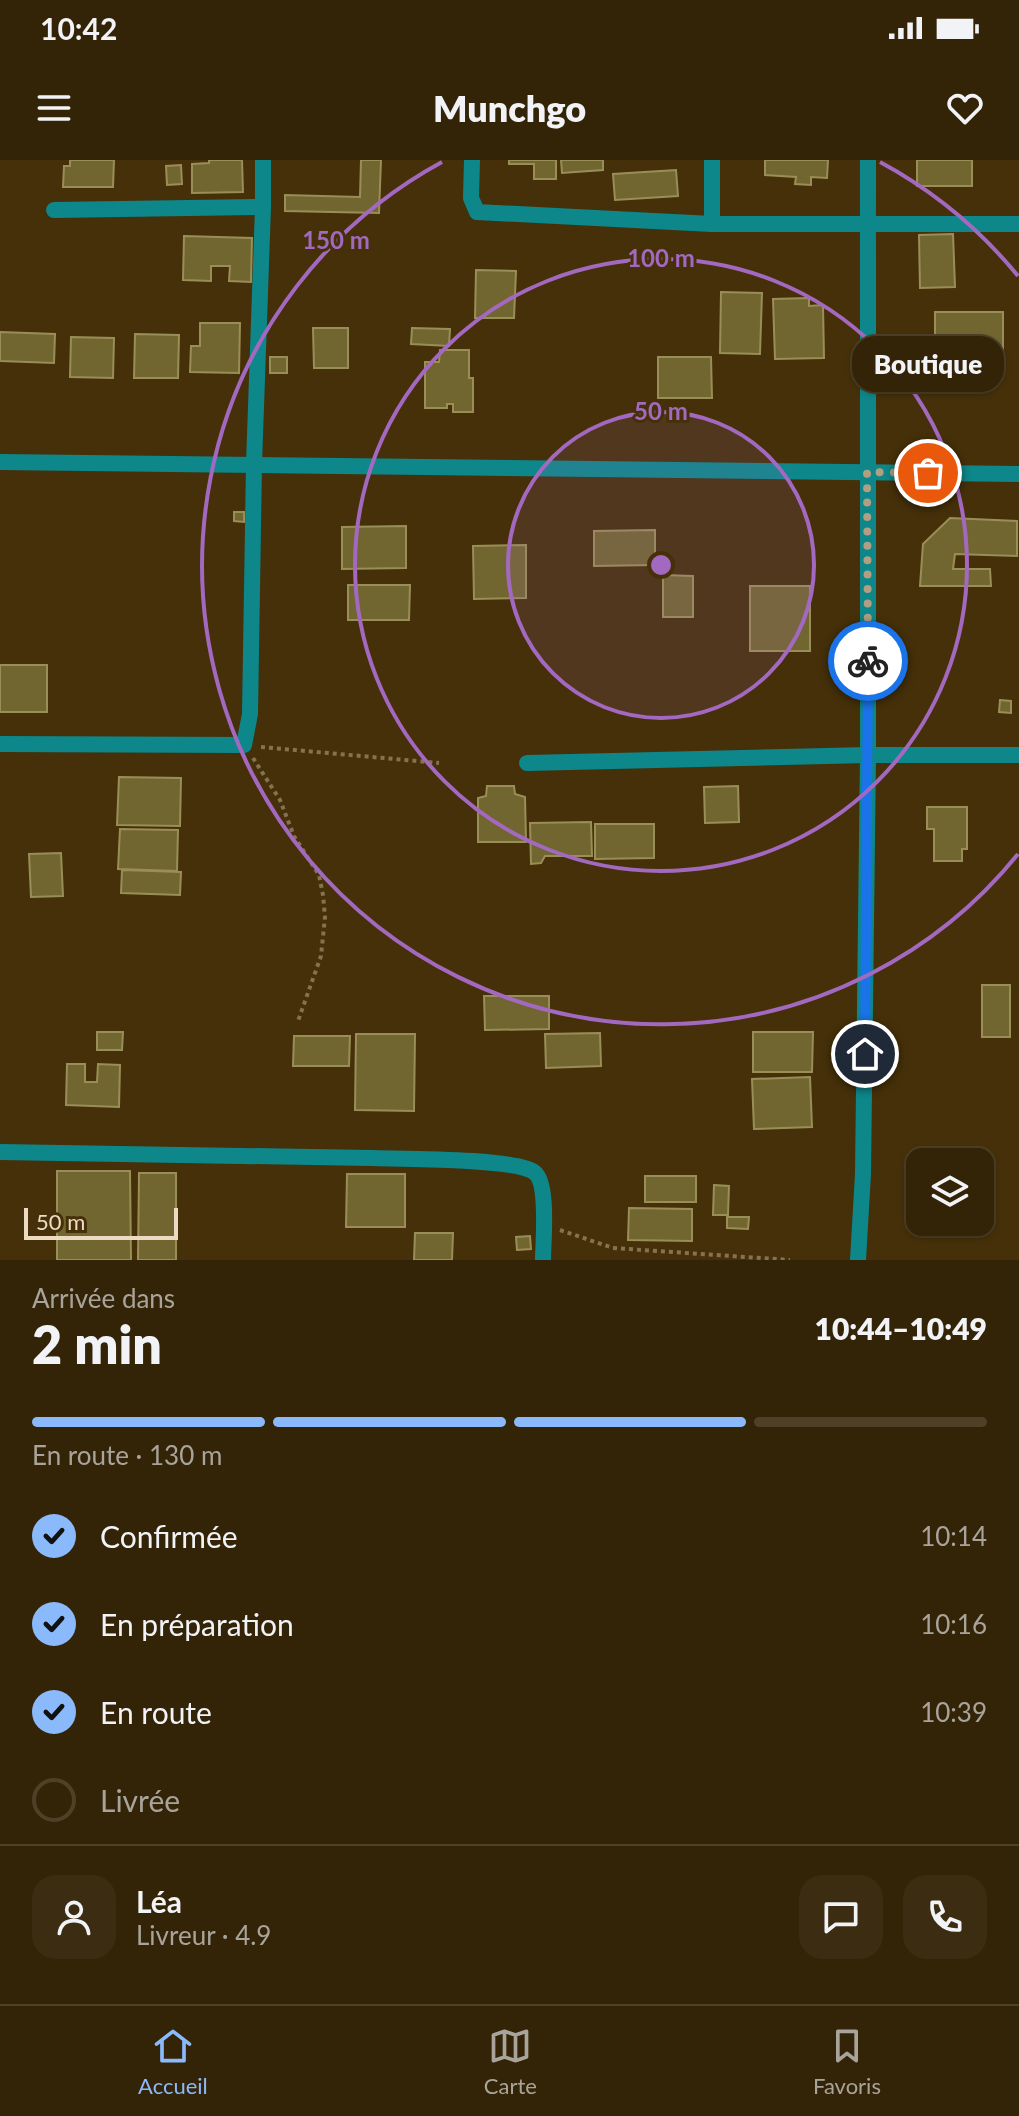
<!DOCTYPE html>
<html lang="fr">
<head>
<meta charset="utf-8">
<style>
	:root { --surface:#342407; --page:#3c2c11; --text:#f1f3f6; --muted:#a9a49b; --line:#4e4128; --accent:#8bbafc }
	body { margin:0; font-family:Lato,sans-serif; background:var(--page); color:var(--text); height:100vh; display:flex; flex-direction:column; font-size:30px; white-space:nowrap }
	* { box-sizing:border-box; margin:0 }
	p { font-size:26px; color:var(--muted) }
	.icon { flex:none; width:44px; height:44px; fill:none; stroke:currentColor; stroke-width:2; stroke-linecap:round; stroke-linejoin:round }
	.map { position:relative; height:1100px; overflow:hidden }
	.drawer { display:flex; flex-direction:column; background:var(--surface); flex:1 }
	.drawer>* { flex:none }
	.buttons { position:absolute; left:906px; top:988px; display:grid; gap:16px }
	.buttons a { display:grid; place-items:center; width:88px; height:88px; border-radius:16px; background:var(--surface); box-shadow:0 2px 6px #0004,0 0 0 2px var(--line); font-size:40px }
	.scale { position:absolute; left:24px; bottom:20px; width:154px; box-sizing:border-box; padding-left:8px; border:4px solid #ecdbc2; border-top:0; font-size:22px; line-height:28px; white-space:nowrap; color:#ecdbc2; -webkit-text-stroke:6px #453009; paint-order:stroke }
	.pin { position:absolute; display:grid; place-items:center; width:68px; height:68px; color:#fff; margin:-34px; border:4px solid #fff; border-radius:50%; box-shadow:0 2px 8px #0007 }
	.courier { position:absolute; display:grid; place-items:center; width:80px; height:80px; margin:-40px; border:6px solid #1a73e8; border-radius:50%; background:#fff; color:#222; box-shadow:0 2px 10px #0007 }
	.bubble { position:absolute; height:56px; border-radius:24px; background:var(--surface); box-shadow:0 2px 6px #0004,0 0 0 2px var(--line); font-size:26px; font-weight:800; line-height:56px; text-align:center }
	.head em { font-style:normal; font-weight:800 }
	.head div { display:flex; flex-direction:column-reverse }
	.head { display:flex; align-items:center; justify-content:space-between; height:136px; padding:0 32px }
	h1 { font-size:52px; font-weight:800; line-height:60px }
	.bar { display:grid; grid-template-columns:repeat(4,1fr); gap:12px 8px; align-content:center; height:96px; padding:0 32px }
	.bar i { height:10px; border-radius:6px; background:var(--line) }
	.bar .active { background:var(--accent) }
	.bar p { grid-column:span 4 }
	.line { display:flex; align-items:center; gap:20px; padding:0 32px; border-top:2px solid var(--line) }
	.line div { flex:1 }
	.round { display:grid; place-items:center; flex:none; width:84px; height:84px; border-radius:24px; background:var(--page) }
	ol { padding:0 32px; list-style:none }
	li { display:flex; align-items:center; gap:24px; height:88px }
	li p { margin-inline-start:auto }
	li .icon { padding:8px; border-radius:50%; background:var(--accent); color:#111; stroke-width:4 }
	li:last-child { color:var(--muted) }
	li i { width:44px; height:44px; border:4px solid var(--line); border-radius:50% }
	.status { display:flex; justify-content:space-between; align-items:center; height:56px; padding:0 40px; background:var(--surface); direction:ltr }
	.status svg { height:22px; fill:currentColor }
	header { display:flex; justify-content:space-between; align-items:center; height:104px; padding:0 32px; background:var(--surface); font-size:36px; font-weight:800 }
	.tab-bar { display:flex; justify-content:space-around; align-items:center; height:112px; border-top:2px solid var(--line); background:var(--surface); font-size:22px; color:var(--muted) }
	.tab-bar a { display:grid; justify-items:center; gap:4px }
	.tab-bar .active { color:var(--accent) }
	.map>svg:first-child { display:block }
	.building { fill:#726630; stroke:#9a8e57; stroke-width:2 }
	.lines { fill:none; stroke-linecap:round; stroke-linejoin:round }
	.path { stroke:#857250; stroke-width:4; stroke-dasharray:4 4; stroke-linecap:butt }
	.minor { stroke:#0e878a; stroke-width:16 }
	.done { stroke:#b29f81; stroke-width:8; stroke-dasharray:0 14.4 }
	.route { stroke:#1a73e8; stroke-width:10 }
	.ring { fill:none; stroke:#a369c0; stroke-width:4 }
	.centre { fill:#a369c0; stroke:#453009; stroke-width:4 }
	.ring-label { font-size:24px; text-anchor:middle; font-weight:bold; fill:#a369c0; stroke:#453009; stroke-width:6; stroke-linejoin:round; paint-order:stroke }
</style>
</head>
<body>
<div class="status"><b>10:42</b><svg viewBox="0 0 49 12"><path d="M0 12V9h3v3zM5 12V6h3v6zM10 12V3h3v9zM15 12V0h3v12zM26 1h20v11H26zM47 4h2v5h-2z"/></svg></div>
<header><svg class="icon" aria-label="menu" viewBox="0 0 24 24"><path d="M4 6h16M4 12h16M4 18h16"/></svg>Munchgo<svg class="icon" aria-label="heart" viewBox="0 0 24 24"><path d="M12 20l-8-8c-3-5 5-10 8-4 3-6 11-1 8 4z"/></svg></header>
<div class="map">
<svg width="1019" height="1100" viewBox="0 0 1019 1100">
	<rect width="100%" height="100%" fill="#453009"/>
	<g class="building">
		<polygon points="70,0 114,0 113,27 63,27 64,6 70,6"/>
		<polygon points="209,0 242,0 243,32 192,33 192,4 209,3"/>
		<polygon points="361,0 381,0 379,53 285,51 285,35 360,37"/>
		<polygon points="509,0 556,0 556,19 534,19 534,4 509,4"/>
		<polygon points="561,0 603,0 603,10 562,13"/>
		<polygon points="765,0 828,0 827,18 811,17 811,25 795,24 796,17 765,15"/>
		<rect x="917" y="0" width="55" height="26"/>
		<polygon points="181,5 182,24 167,25 166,6"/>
		<polygon points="676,10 678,36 615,40 613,14"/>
		<polygon points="953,74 955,127 920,128 919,75"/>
		<polygon points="184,76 252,78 251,122 229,121 230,106 211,106 211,121 183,120"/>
		<polygon points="476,110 516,111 514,158 475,158"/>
		<polygon points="721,132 762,133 760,194 720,193"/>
		<polygon points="809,138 809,146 823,145 824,198 775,199 773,139"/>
		<rect x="935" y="152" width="68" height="41"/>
		<polygon points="200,163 240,163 239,213 190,212 191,186 200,186"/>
		<polygon points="313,168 348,168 348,208 314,208"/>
		<polygon points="412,168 450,169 449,186 411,184"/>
		<polygon points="0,172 55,174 54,203 0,201"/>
		<polygon points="135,174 179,175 178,218 134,218"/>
		<polygon points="71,177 114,178 113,218 70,217"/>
		<polygon points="440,190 469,190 469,218 473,218 473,252 453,252 453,244 447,244 447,248 425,248 425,202 439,202"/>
		<rect x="270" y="197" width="17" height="16"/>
		<polygon points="658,197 711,197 712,238 658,238"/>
		<polygon points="234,352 244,352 244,362 234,361"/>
		<polygon points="950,358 1017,361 1017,396 955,394 953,409 990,409 991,426 920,426 923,384"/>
		<polygon points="406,366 406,408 342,409 342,367"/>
		<polygon points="655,370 655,405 594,406 594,371"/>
		<polygon points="526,385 526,438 474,439 473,386"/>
		<polygon points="663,415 693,416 693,457 663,457"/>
		<polygon points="348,425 410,425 409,460 348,460"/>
		<rect x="750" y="426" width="60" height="65"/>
		<rect x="0" y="505" width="47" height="47"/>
		<polygon points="1000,540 1011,541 1011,553 999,552"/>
		<polygon points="119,617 181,618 180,666 117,665"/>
		<polygon points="487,626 514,626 515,634 525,637 526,682 478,682 478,638 486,636"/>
		<polygon points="738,626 739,662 705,663 704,627"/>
		<polygon points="927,647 967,647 967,689 962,689 962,701 934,701 934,669 927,669"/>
		<polygon points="591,662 592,696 545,696 541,703 531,704 530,663"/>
		<polygon points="595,664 654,664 654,698 595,699"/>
		<polygon points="120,669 178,670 177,711 118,709"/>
		<polygon points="61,693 63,736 31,737 29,694"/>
		<polygon points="122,710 181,712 180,735 121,733"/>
		<rect x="982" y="825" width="28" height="52"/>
		<polygon points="484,836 549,836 549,869 485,870"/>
		<polygon points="97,872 123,872 122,890 97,890"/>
		<polygon points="753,872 813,872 812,912 753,912"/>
		<polygon points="600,873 601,906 546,908 545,874"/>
		<polygon points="356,874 415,874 414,951 355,950"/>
		<polygon points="294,876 350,876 349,906 293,906"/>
		<polygon points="67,904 85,904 85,922 97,922 98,904 120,905 119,947 66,945"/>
		<polygon points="810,917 812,967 754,969 752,919"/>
		<polygon points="57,1011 130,1011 131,1100 57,1100"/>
		<polygon points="139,1013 176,1013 176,1100 138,1100"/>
		<polygon points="347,1014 405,1014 405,1067 346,1067"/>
		<rect x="645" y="1016" width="51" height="26"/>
		<polygon points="714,1025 729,1026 728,1055 713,1055"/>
		<polygon points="629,1048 692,1049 692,1081 628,1080"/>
		<polygon points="727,1057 749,1057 748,1069 727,1068"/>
		<polygon points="415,1073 453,1073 452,1100 414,1100"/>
		<polygon points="530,1076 531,1089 517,1090 516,1077"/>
	</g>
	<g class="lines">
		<g class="path">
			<polyline points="261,587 439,603"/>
			<polyline points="253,598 280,640 294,676 319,715 323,735 325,757 321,796 298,861"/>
			<polyline points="560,1070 613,1088 790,1100"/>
		</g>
		<g class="minor">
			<polyline points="472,0 471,38 477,52 712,64 1019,64"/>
			<polyline points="54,50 263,47"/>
			<polyline points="712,64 712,0"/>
			<polyline points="0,302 1019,314"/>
			<polyline points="0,584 244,585 250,554 254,304 263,47 263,0"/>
			<polyline points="527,603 868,595 1019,595"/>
			<path d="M 0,992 C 124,994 248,996 371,998 C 401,999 514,998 534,1012 C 549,1022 543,1082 543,1100"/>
			<polyline points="858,1100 863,1014 868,595 868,0"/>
		</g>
	</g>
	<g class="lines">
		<polyline class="done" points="868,501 867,312 928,313"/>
		<polyline class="route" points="865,894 868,501"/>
	</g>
	<circle cx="661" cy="405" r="153" fill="#a369c0" fill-opacity=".12"/>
	<g class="ring">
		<circle cx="661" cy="405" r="153"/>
		<circle cx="661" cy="405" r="306"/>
		<path d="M1018 694A459 459 0 1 1 442 2M880 2A459 459 0 0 1 1018 116"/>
	</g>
	<circle cx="661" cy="405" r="12" class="centre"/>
	<g class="ring-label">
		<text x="336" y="89">150 m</text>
		<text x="661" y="107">100 m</text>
		<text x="661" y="260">50 m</text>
	</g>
</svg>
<div class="buttons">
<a><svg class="icon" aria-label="layers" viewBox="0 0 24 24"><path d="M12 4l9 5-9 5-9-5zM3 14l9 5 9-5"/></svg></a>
</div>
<div class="scale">50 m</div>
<div class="pin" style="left:928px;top:313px;background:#ea580c"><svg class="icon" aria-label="bag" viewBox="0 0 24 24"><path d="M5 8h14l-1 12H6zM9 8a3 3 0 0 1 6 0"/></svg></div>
<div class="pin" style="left:865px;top:894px;background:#1f2937"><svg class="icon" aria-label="home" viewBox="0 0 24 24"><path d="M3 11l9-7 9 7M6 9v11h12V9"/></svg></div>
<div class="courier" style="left:868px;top:501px"><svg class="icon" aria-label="bike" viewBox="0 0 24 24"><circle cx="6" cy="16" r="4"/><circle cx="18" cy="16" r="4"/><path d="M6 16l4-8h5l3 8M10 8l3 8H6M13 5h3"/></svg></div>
<div class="bubble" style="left:852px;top:176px;width:152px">Boutique</div>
</div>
<section class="drawer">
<div class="head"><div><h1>2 min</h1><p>Arrivée dans</p></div><em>10:44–10:49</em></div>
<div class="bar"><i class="active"></i><i class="active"></i><i class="active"></i><i></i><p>En route · 130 m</p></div>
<ol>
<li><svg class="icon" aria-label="check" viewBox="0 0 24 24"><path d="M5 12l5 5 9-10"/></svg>Confirmée<p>10:14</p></li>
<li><svg class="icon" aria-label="check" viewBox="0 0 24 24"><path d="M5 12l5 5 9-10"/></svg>En préparation<p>10:16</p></li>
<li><svg class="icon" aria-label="check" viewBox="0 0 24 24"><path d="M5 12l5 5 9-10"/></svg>En route<p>10:39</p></li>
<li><i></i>Livrée</li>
</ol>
<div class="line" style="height:144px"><a class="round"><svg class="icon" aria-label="person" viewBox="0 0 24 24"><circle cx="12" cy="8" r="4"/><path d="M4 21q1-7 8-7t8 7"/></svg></a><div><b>Léa</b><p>Livreur · 4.9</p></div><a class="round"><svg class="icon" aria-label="chat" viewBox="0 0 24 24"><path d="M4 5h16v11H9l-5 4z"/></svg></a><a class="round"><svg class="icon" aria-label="phone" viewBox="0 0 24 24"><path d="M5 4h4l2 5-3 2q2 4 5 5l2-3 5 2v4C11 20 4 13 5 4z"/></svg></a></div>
</section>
<nav class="tab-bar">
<a class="active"><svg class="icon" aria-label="home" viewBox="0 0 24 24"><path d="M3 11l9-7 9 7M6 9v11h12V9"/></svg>Accueil</a>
<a><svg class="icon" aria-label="map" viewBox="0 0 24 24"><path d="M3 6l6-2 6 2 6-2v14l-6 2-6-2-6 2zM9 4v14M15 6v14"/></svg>Carte</a>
<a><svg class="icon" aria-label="saved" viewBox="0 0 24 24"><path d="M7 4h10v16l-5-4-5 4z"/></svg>Favoris</a>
</nav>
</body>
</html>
